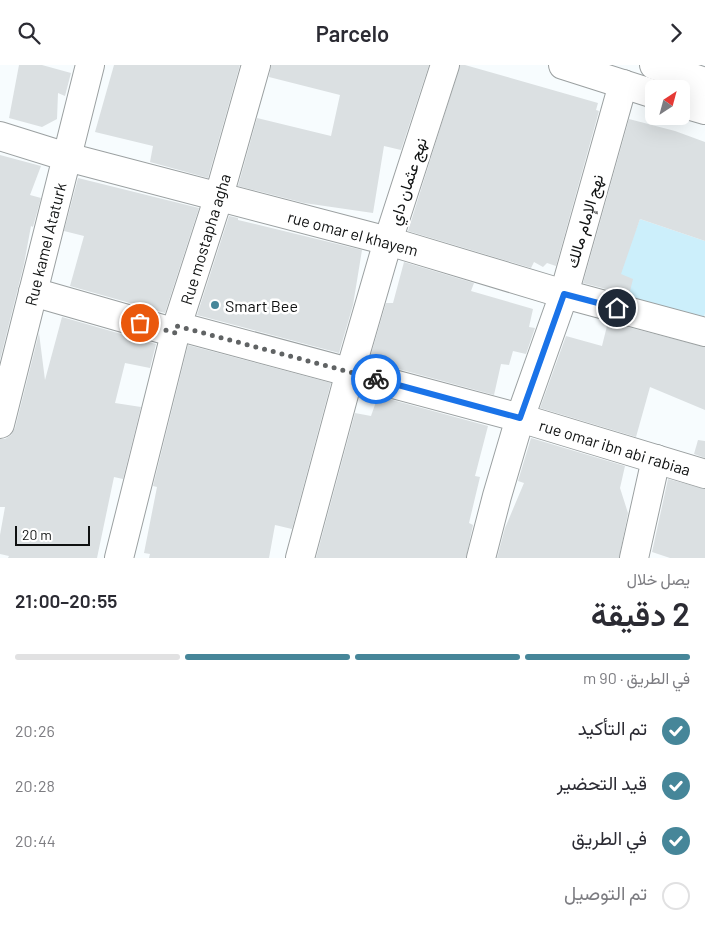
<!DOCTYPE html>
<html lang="ar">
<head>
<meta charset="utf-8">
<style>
	:root { --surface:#fff; --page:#f7f7f7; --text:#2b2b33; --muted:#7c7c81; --line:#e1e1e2; --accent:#468699 }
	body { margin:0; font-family:Barlow,Vazirmatn,sans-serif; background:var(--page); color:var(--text); direction:rtl; height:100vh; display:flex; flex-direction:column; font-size:19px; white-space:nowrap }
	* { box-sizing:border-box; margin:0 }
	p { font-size:16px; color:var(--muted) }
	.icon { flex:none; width:28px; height:28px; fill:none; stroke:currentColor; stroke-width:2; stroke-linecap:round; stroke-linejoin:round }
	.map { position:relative; height:493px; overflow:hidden; direction:ltr }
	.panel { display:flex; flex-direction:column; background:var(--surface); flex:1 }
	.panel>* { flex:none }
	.needle { width:32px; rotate:36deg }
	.fabs { position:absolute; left:645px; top:15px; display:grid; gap:10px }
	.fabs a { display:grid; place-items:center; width:45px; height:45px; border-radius:8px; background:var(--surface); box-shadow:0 5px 20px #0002; font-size:25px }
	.scale { position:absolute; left:15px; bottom:12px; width:75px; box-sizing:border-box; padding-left:5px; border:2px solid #0f1111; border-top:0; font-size:14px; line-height:18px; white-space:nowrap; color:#0f1111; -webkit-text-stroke:4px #fff; paint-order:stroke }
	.pin { position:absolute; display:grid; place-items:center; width:42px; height:42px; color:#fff; margin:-21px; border:2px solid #fff; border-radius:50%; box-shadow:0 1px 5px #0007 }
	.courier { position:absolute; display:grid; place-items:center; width:50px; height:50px; margin:-25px; border:4px solid #1a73e8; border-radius:50%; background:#fff; color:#222; box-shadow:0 1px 6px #0007 }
	.overview em { font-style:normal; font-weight:600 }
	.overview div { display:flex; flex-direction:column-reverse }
	.overview { display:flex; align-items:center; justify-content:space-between; height:85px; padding:0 15px }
	h1 { font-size:32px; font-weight:600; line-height:38px }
	.bar { display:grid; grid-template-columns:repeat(4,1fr); gap:8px 5px; align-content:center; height:60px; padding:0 15px }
	.bar i { height:6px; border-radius:4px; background:var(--line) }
	.bar .active { background:var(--accent) }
	.bar p { grid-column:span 4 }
	ol { padding:0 15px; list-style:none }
	li { display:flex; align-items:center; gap:15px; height:55px }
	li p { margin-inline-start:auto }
	li .icon { padding:5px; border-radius:50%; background:var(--accent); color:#fff; stroke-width:4 }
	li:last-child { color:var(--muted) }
	li i { width:28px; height:28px; border:2px solid var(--line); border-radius:50% }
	header { display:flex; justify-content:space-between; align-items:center; height:65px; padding:0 15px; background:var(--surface); font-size:22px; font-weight:600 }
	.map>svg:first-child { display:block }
	.green { fill:#cceffb }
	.building { fill:#dbe0e2 }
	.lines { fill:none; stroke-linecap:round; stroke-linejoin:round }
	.minor-casing { stroke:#9ba0a1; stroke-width:30 }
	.highway-casing { stroke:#9ba0a1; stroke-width:30 }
	.minor { stroke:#fff; stroke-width:28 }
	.highway { stroke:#fff; stroke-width:28 }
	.done { stroke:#606364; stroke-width:5; stroke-dasharray:0 9 }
	.route { stroke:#1a73e8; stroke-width:6 }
	.poi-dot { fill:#468699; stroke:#fff; stroke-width:2 }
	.labels { text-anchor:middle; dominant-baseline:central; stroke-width:5; stroke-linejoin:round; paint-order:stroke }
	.street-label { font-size:16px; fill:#0f1111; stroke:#fff }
	.poi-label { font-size:16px; fill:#0f1111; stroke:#fff; text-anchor:start }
</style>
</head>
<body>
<header><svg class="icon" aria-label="forward" viewBox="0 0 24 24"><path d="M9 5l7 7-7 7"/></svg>Parcelo<svg class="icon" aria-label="search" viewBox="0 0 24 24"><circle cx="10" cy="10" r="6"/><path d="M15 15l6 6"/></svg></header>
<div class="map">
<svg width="705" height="493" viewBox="0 0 705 493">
	<rect width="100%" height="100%" fill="#f7fcfe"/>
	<polygon class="green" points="640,154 705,176 705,248 702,261 614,233 619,224 619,208"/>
	<g class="building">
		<polygon points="19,0 42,0 71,8 65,31 58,28 57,54 42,62 9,53"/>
		<polygon points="114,0 240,0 208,113 150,97 153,81 95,67"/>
		<polygon points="271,0 429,0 401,85 384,81 373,148 304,138 238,121 257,53 331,71 340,30 269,12"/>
		<polygon points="460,0 465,0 598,38 596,45 599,46 556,201 547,198 543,202 534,197 531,203 408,166"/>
		<polygon points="629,54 675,66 705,77 705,176 640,154 621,209 633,214 629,230 583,218"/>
		<polygon points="0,90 41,101 30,130 41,133 33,162 31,161 24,199 0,295"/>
		<polygon points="78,113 199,143 165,248 70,221 84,171 64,166"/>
		<polygon points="229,151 238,153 238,155 362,185 353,240 339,288 197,250"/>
		<polygon points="404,197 474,218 471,226 533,244 529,262 535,263 526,289 513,286 509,300 501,299 494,330 369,296 386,238 393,238"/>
		<polygon points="62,252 156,279 150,303 125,298 115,338 141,342 123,414 114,412 97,493 8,493 9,491 0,489 0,470 5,442 0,442 0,374 5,374 11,370 15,363 39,268 45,315"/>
		<polygon points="608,257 705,282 705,345 650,322 636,372 540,343 566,271 602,281"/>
		<polygon points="188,280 331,318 292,464 275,460 269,493 149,493 150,489 144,488 157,422 153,421"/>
		<polygon points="378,331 488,361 475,411 480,412 469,458 473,460 466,493 316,493 355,348 371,351"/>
		<polygon points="531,373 625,401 620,423 628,448 619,493 497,493 505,463 524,418 518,416"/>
		<polygon points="698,375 705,376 705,393 694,389"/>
		<polygon points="668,414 705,424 705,493 670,493 652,487"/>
	</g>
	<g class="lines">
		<defs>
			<g id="minor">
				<polyline points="563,0 654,29"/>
				<polyline points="681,38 705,45"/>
				<polyline points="0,71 67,92 388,176 564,229 705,267"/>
				<polyline points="33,227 176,268"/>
				<polyline points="177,261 520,353 705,409"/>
				<polyline points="0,359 90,0"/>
				<polyline points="119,493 177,261 219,131 256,0"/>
				<polyline points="300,493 350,307 388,176 445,0"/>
				<polyline points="481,493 497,431 520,353 564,229 623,19"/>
				<polyline points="634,493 656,394"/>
			</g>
			<polyline id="highway" points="654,0 705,17"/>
		</defs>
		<use href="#minor" class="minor-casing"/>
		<use href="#highway" class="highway-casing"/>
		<use href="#minor" class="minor"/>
		<use href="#highway" class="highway"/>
	</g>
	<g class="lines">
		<polyline class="done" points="140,258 176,268 177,261 376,314"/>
		<polyline class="route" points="376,314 520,353 564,229 617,243"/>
	</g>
	<circle class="poi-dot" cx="215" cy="240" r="5"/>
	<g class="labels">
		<g class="street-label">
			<text transform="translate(407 116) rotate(-72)">نهج عثمان داي</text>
			<text transform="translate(584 156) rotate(-74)">نهج الإمام مالك</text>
			<text transform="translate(353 168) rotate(15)">rue omar el khayem</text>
			<text transform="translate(205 174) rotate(-73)">Rue mostapha agha</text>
			<text transform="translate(45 179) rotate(-76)">Rue kamel Ataturk</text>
			<text transform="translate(615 382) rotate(17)">rue omar ibn abi rabiaa</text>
		</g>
		<g class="poi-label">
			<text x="225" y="240">Smart Bee</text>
		</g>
	</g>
</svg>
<div class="fabs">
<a><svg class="needle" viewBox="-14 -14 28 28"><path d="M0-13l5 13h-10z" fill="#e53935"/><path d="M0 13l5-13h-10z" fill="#7c7c81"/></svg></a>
</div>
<div class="scale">20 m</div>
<div class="pin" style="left:140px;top:258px;background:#ea580c"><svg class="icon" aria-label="bag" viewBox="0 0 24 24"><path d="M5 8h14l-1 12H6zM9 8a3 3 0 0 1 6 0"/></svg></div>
<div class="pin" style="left:617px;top:243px;background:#1f2937"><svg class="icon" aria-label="home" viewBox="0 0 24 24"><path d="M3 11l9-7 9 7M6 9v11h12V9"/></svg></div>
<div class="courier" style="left:376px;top:314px"><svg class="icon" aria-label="bike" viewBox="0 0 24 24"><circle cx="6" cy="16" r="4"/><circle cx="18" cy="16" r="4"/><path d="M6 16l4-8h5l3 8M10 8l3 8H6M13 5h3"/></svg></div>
</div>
<section class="panel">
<div class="overview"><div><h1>2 دقيقة</h1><p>يصل خلال</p></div><em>20:55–21:00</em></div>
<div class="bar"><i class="active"></i><i class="active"></i><i class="active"></i><i></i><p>في الطريق · 90 m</p></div>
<ol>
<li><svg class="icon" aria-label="check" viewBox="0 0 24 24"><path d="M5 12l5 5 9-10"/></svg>تم التأكيد<p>20:26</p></li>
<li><svg class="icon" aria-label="check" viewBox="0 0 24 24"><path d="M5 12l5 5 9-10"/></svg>قيد التحضير<p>20:28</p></li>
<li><svg class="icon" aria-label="check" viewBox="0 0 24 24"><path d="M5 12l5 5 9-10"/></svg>في الطريق<p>20:44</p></li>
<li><i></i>تم التوصيل</li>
</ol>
</section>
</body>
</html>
